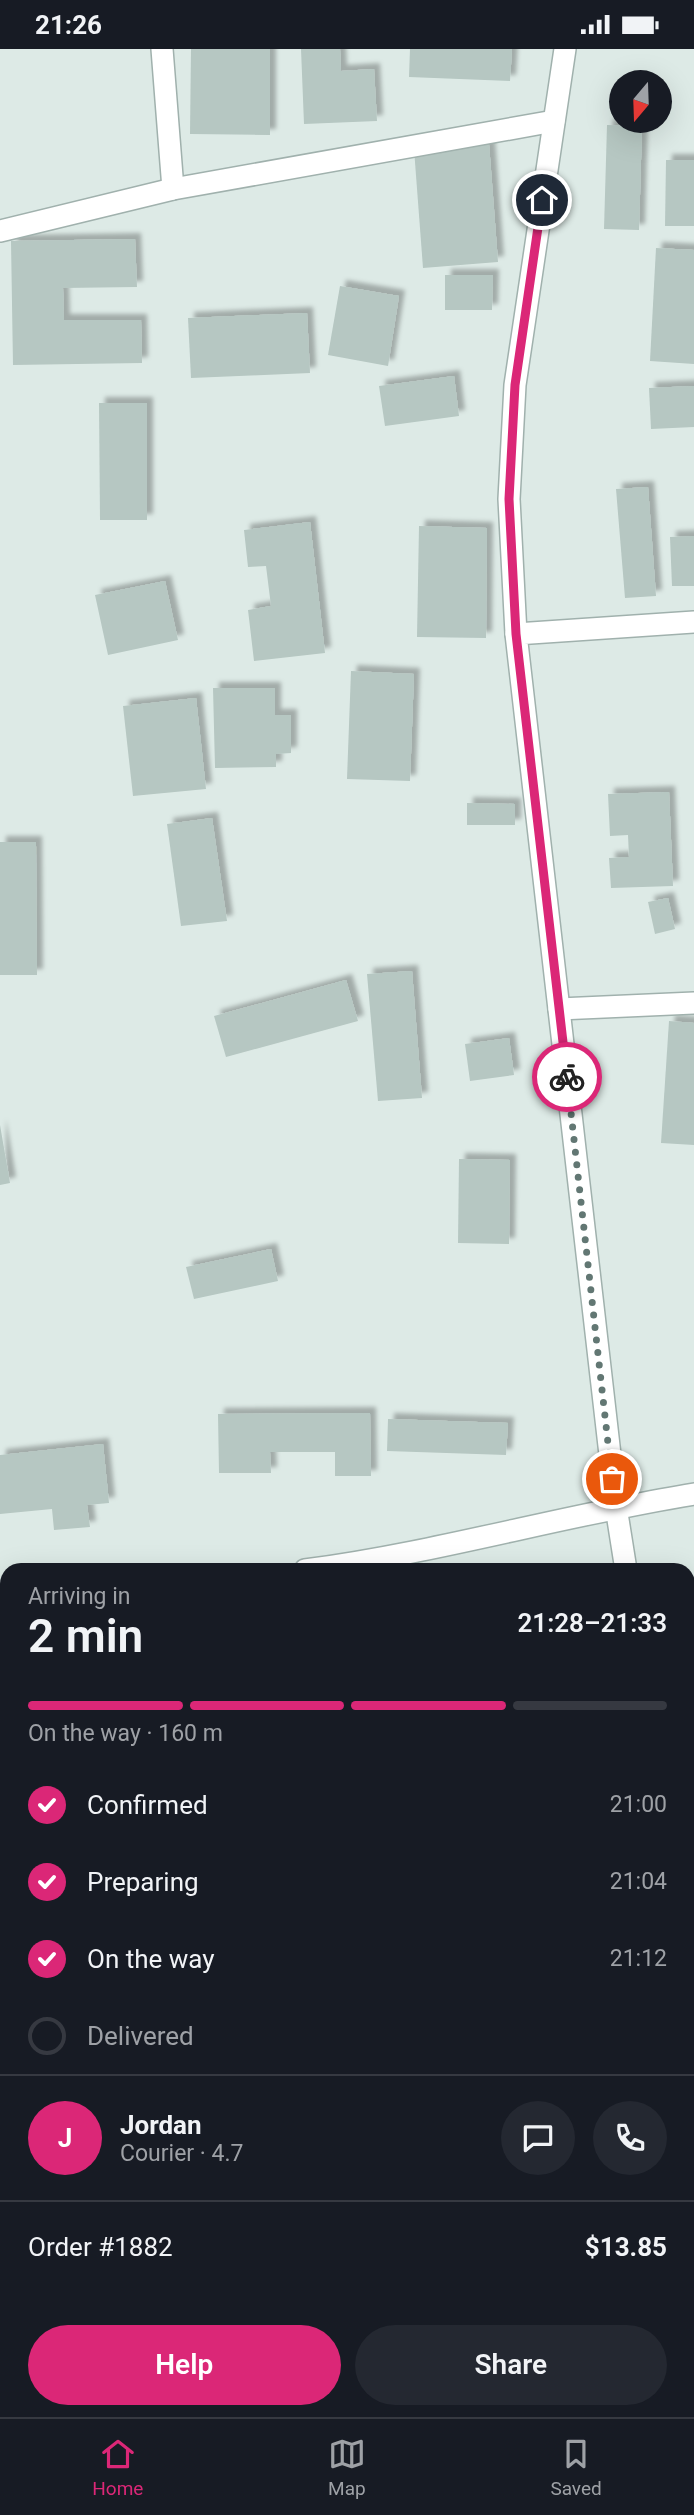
<!DOCTYPE html>
<html lang="en">
<head>
<meta charset="utf-8">
<style>
	:root { --surface:#171b24; --page:#242831; --text:#f1f3f6; --muted:#9ea1a6; --line:#363941; --accent:#db2777 }
	body { margin:0; font-family:Roboto,sans-serif; background:var(--page); color:var(--text); height:100vh; display:flex; flex-direction:column; font-size:26px; white-space:nowrap }
	* { box-sizing:border-box; margin:0 }
	p { font-size:23px; color:var(--muted) }
	.icon { flex:none; width:38px; height:38px; fill:none; stroke:currentColor; stroke-width:2; stroke-linecap:round; stroke-linejoin:round }
	.map { position:relative; flex:1; overflow:hidden }
	.drawer { position:absolute; left:0px; top:1514px; width:695px; height:856px; display:flex; flex-direction:column; background:var(--surface); border-radius:21px 21px 0 0; box-shadow:0 7px 28px #0002 }
	.drawer>* { flex:none }
	.needle { width:46px; rotate:199deg }
	.buttons { position:absolute; left:609px; top:21px; display:grid; gap:14px }
	.buttons a { display:grid; place-items:center; width:63px; height:63px; border-radius:50%; background:var(--surface); box-shadow:0 7px 28px #0002; font-size:35px }
	.pin { position:absolute; display:grid; place-items:center; width:60px; height:60px; color:#fff; margin:-30px; border:4px solid #fff; border-radius:50%; box-shadow:0 2px 7px #0007 }
	.courier { position:absolute; display:grid; place-items:center; width:70px; height:70px; margin:-35px; border:5px solid #db2777; border-radius:50%; background:#fff; color:#222; box-shadow:0 2px 9px #0007 }
	.headline em { font-style:normal; font-weight:600 }
	.headline div { display:flex; flex-direction:column-reverse }
	.headline { display:flex; align-items:center; justify-content:space-between; height:119px; padding:0 28px }
	h1 { font-size:46px; font-weight:600; line-height:52px }
	.bar { display:grid; grid-template-columns:repeat(4,1fr); gap:10px 7px; align-content:center; height:84px; padding:0 28px }
	.bar i { height:9px; border-radius:5px; background:var(--line) }
	.bar .on { background:var(--accent) }
	.bar p { grid-column:span 4 }
	.line { display:flex; align-items:center; gap:18px; padding:0 28px; border-top:2px solid var(--line) }
	.line div { flex:1 }
	.round { display:grid; place-items:center; flex:none; width:74px; height:74px; border-radius:37px; background:var(--page) }
	ol { padding:0 28px; list-style:none }
	li { display:flex; align-items:center; gap:21px; height:77px }
	li p { margin-inline-start:auto }
	li .icon { padding:7px; border-radius:50%; background:var(--accent); color:#fff; stroke-width:4 }
	li:last-child { color:var(--muted) }
	li i { width:38px; height:38px; border:4px solid var(--line); border-radius:50% }
	.button { display:flex; gap:14px; margin-top:auto; padding:14px 28px }
	.button a { flex:1; height:80px; border-radius:42px; background:var(--accent); color:#fff; font-size:28px; font-weight:600; line-height:80px; text-align:center }
	.button a+a { background:var(--page); color:var(--text) }
	.status { display:flex; justify-content:space-between; align-items:center; height:49px; padding:0 35px; background:var(--surface); direction:ltr }
	.status svg { height:19px; fill:currentColor }
	.dock { display:flex; justify-content:space-around; align-items:center; height:98px; border-top:2px solid var(--line); background:var(--surface); font-size:19px; color:var(--muted) }
	.dock a { display:grid; justify-items:center; gap:4px }
	.dock .on { color:var(--accent) }
	.map>svg:first-child { display:block }
	.building { fill:#b6c7c2; filter:url(#shadow) }
	.lines { fill:none; stroke-linecap:round; stroke-linejoin:round }
	.minor-casing { stroke:#a0b1ad; stroke-width:24 }
	.minor { stroke:#fff; stroke-width:21 }
	.done { stroke:#627773; stroke-width:7; stroke-dasharray:0 12.6 }
	.route { stroke:#db2777; stroke-width:9 }
</style>
</head>
<body>
<div class="status"><b>21:26</b><svg viewBox="0 0 49 12"><path d="M0 12V9h3v3zM5 12V6h3v6zM10 12V3h3v9zM15 12V0h3v12zM26 1h20v11H26zM47 4h2v5h-2z"/></svg></div>
<div class="map">
<svg width="694" height="2368" viewBox="0 0 694 2368">
	<defs>
		<filter id="shadow"><feDropShadow dx="6" dy="-6" stdDeviation="2" flood-color="#0004"/></filter>
	</defs>
	<rect width="100%" height="100%" fill="#ddeae6"/>
	<g class="building">
		<polygon points="191,0 270,0 270,86 190,85"/>
		<polygon points="301,0 340,0 341,22 374,20 377,72 304,75"/>
		<polygon points="410,0 512,0 510,32 409,28"/>
		<polygon points="607,76 642,77 639,181 604,180"/>
		<polygon points="489,95 498,213 423,219 414,100"/>
		<polygon points="666,111 694,111 694,177 665,177"/>
		<polygon points="135,190 137,238 63,239 64,271 141,271 142,314 13,316 11,192"/>
		<polygon points="656,199 694,201 694,315 650,312"/>
		<polygon points="445,226 493,226 492,261 445,261"/>
		<polygon points="340,237 399,247 388,317 328,306"/>
		<polygon points="307,264 310,324 191,329 188,269"/>
		<polygon points="454,327 459,367 385,377 379,337"/>
		<polygon points="694,337 694,378 651,380 649,339"/>
		<polygon points="99,354 147,354 147,471 100,471"/>
		<polygon points="648,438 656,547 625,549 616,440"/>
		<polygon points="310,473 325,604 254,612 248,561 271,557 266,517 248,518 244,481"/>
		<polygon points="419,477 487,479 486,589 417,588"/>
		<polygon points="694,487 694,537 672,537 670,488"/>
		<polygon points="165,532 178,591 108,606 95,546"/>
		<polygon points="351,622 414,625 410,732 347,730"/>
		<polygon points="213,639 275,639 275,666 291,666 291,704 276,705 276,718 215,719"/>
		<polygon points="196,649 206,740 133,747 123,657"/>
		<polygon points="669,743 673,837 611,839 609,809 629,808 628,786 610,787 608,745"/>
		<polygon points="467,754 515,755 515,776 467,776"/>
		<polygon points="212,769 227,872 181,877 167,775"/>
		<polygon points="0,793 36,793 37,926 0,926"/>
		<polygon points="668,849 675,880 655,885 648,853"/>
		<polygon points="412,922 422,1049 378,1052 367,925"/>
		<polygon points="346,931 358,972 226,1008 214,967"/>
		<polygon points="669,972 694,974 694,1096 661,1094"/>
		<polygon points="509,989 514,1026 470,1032 465,995"/>
		<polygon points="0,1076 10,1134 0,1136"/>
		<polygon points="459,1110 510,1111 509,1195 458,1194"/>
		<polygon points="271,1200 278,1232 194,1250 186,1218"/>
		<polygon points="370,1364 371,1427 335,1427 335,1403 270,1403 271,1424 219,1424 218,1365"/>
		<polygon points="388,1370 508,1374 506,1406 387,1402"/>
		<polygon points="103,1395 109,1454 87,1456 90,1478 54,1481 52,1460 0,1465 0,1406"/>
		<polygon points="692,2280 694,2368 666,2368 664,2362 688,2362 688,2282"/>
		<polygon points="7,2311 7,2362 44,2362 44,2368 0,2368 0,2312"/>
		<rect x="63" y="2362" width="65" height="6"/>
		<polygon points="309,2362 336,2362 337,2368 309,2368"/>
		<polygon points="355,2362 404,2362 405,2368 356,2368"/>
		<polygon points="461,2362 494,2362 494,2368 462,2368"/>
	</g>
	<g class="lines">
		<defs>
			<g id="minor">
				<polyline points="162,0 173,140"/>
				<polyline points="0,182 173,140 554,72"/>
				<polyline points="516,585 509,450 515,336 565,0"/>
				<polyline points="559,960 694,954"/>
				<path d="M 305,1521 C 436,1504 563,1466 694,1445"/>
				<polyline points="626,1521 616,1458 516,585 694,573"/>
				<polyline points="0,1559 7,1558"/>
				<polyline points="688,1900 691,1921"/>
				<polyline points="0,1944 7,1943"/>
				<polyline points="530,2362 531,2368"/>
			</g>
		</defs>
		<use href="#minor" class="minor-casing"/>
		<use href="#minor" class="minor"/>
	</g>
	<g class="lines">
		<polyline class="done" points="567,1028 612,1430"/>
		<polyline class="route" points="542,151 515,336 509,450 516,585 567,1028"/>
	</g>
</svg>
<div class="buttons">
<a><svg class="needle" viewBox="-14 -14 28 28"><path d="M0-13l5 13h-10z" fill="#e53935"/><path d="M0 13l5-13h-10z" fill="#9ea1a6"/></svg></a>
</div>
<div class="pin" style="left:612px;top:1430px;background:#ea580c"><svg class="icon" aria-label="bag" viewBox="0 0 24 24"><path d="M5 8h14l-1 12H6zM9 8a3 3 0 0 1 6 0"/></svg></div>
<div class="pin" style="left:542px;top:151px;background:#1f2937"><svg class="icon" aria-label="home" viewBox="0 0 24 24"><path d="M3 11l9-7 9 7M6 9v11h12V9"/></svg></div>
<div class="courier" style="left:567px;top:1028px"><svg class="icon" aria-label="bike" viewBox="0 0 24 24"><circle cx="6" cy="16" r="4"/><circle cx="18" cy="16" r="4"/><path d="M6 16l4-8h5l3 8M10 8l3 8H6M13 5h3"/></svg></div>
<section class="drawer">
<div class="headline"><div><h1>2 min</h1><p>Arriving in</p></div><em>21:28–21:33</em></div>
<div class="bar"><i class="on"></i><i class="on"></i><i class="on"></i><i></i><p>On the way · 160 m</p></div>
<ol>
<li><svg class="icon" aria-label="check" viewBox="0 0 24 24"><path d="M5 12l5 5 9-10"/></svg>Confirmed<p>21:00</p></li>
<li><svg class="icon" aria-label="check" viewBox="0 0 24 24"><path d="M5 12l5 5 9-10"/></svg>Preparing<p>21:04</p></li>
<li><svg class="icon" aria-label="check" viewBox="0 0 24 24"><path d="M5 12l5 5 9-10"/></svg>On the way<p>21:12</p></li>
<li><i></i>Delivered</li>
</ol>
<div class="line" style="height:126px"><b class="round" style="background:var(--accent);color:#fff">J</b><div><b>Jordan</b><p>Courier · 4.7</p></div><a class="round"><svg class="icon" aria-label="chat" viewBox="0 0 24 24"><path d="M4 5h16v11H9l-5 4z"/></svg></a><a class="round"><svg class="icon" aria-label="phone" viewBox="0 0 24 24"><path d="M5 4h4l2 5-3 2q2 4 5 5l2-3 5 2v4C11 20 4 13 5 4z"/></svg></a></div>
<div class="line" style="height:91px"><div>Order #1882</div><b>$13.85</b></div>
<div class="button"><a>Help</a><a>Share</a></div>
</section>
</div>
<nav class="dock">
<a class="on"><svg class="icon" aria-label="home" viewBox="0 0 24 24"><path d="M3 11l9-7 9 7M6 9v11h12V9"/></svg>Home</a>
<a><svg class="icon" aria-label="map" viewBox="0 0 24 24"><path d="M3 6l6-2 6 2 6-2v14l-6 2-6-2-6 2zM9 4v14M15 6v14"/></svg>Map</a>
<a><svg class="icon" aria-label="saved" viewBox="0 0 24 24"><path d="M7 4h10v16l-5-4-5 4z"/></svg>Saved</a>
</nav>
</body>
</html>
